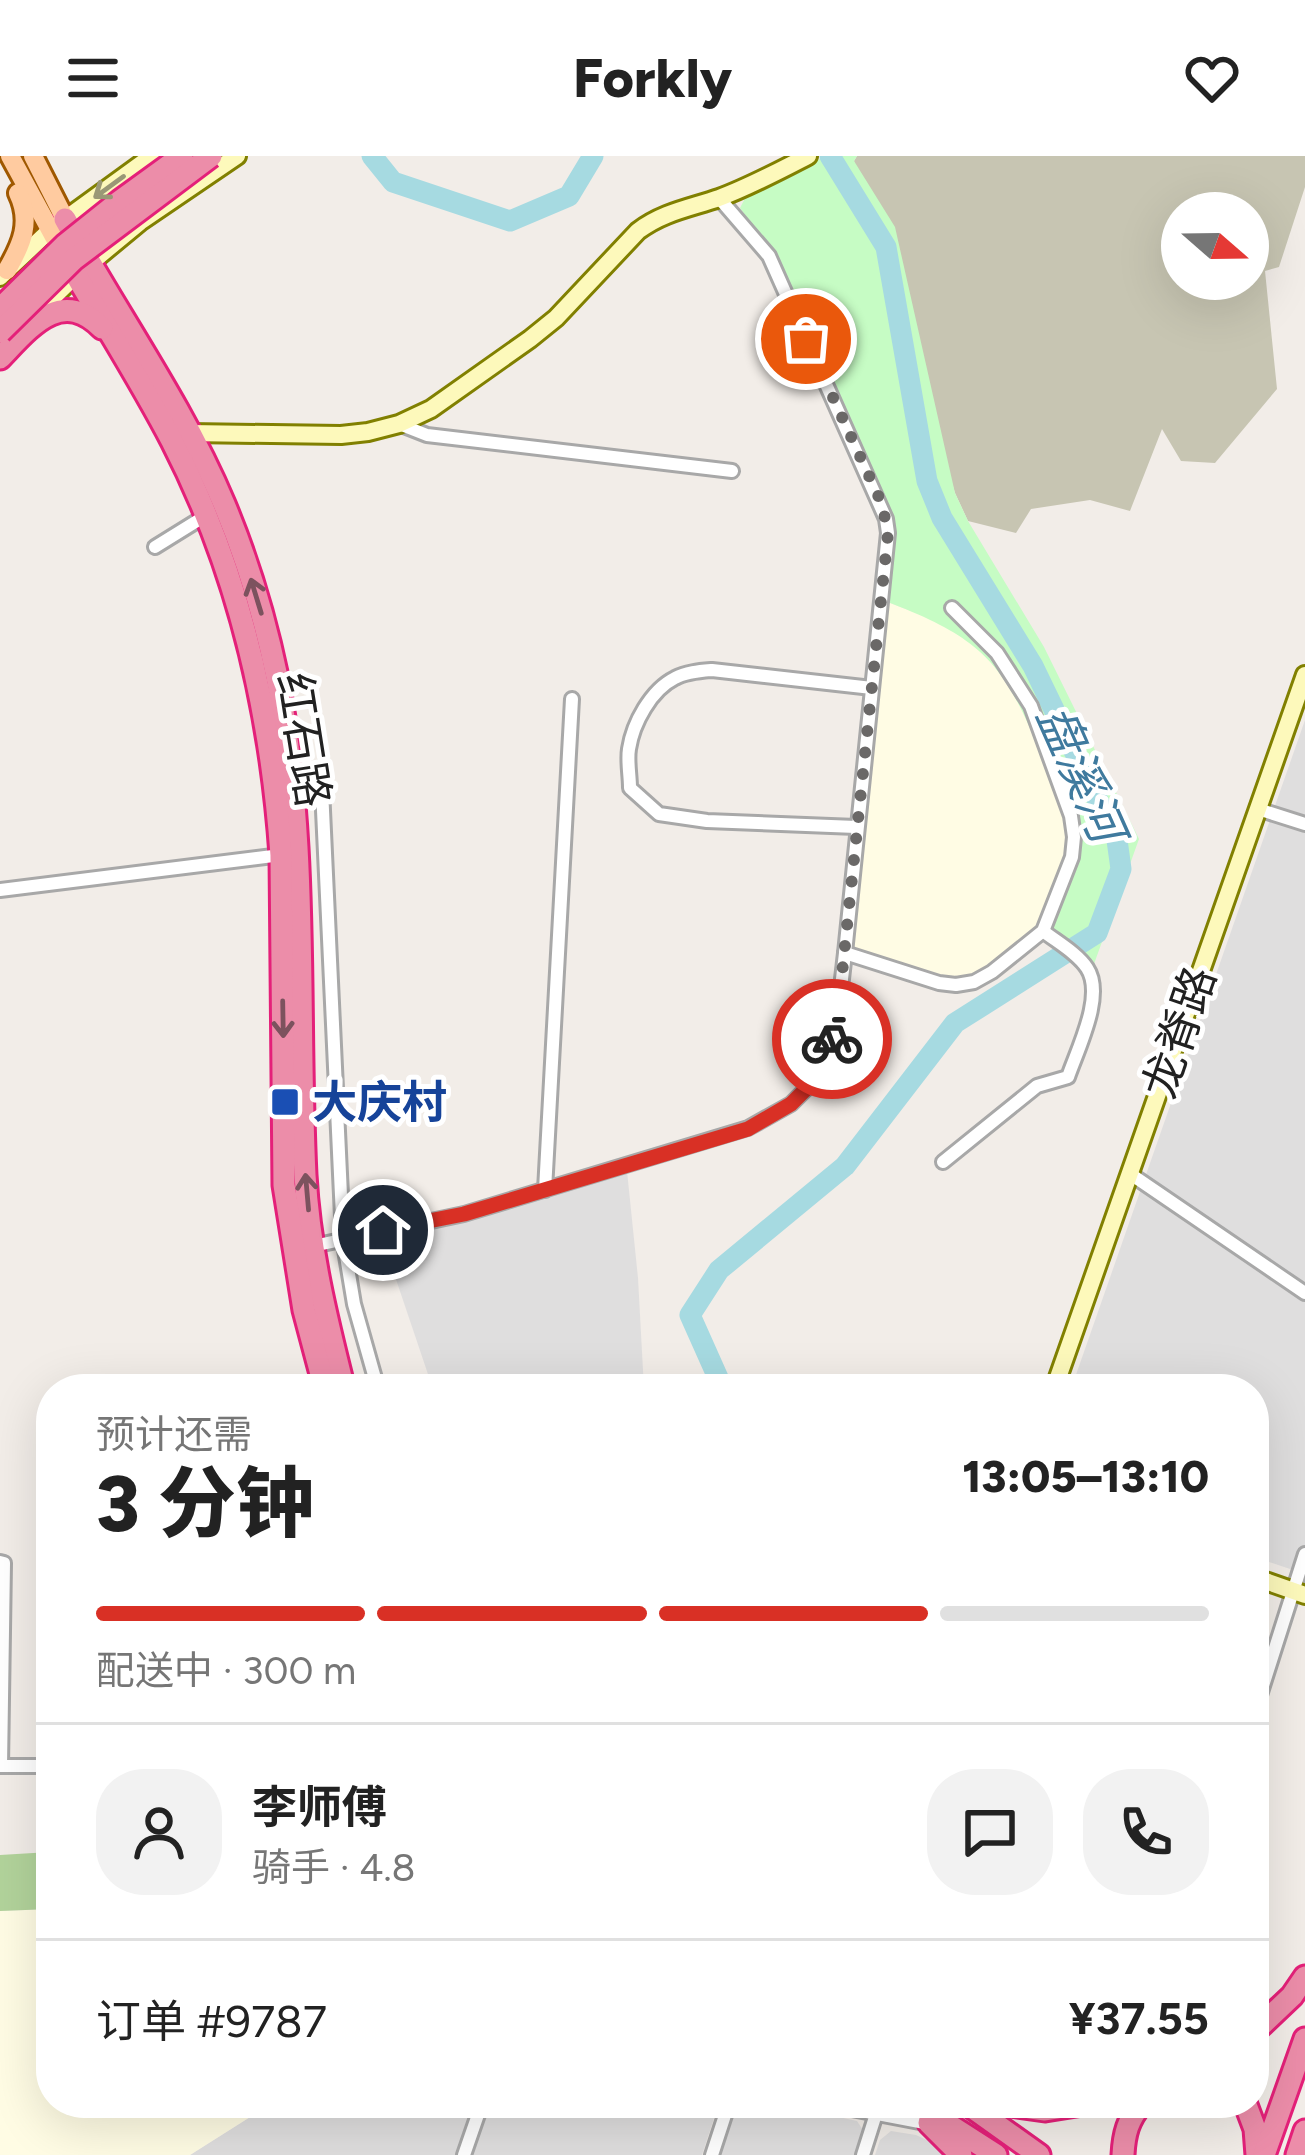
<!DOCTYPE html>
<html lang="zh">
<head>
<meta charset="utf-8">
<style>
	:root { --surface:#fff; --page:#f2f2f2; --text:#222; --muted:#767676; --line:#e0e0e0; --accent:#d93025 }
	body { margin:0; font-family:Figtree,"Noto Sans SC",sans-serif; background:var(--page); color:var(--text); height:100vh; display:flex; flex-direction:column; font-size:45px; white-space:nowrap }
	* { box-sizing:border-box; margin:0 }
	p { font-size:39px; color:var(--muted) }
	.icon { flex:none; width:66px; height:66px; fill:none; stroke:currentColor; stroke-width:2; stroke-linecap:round; stroke-linejoin:round }
	.map { position:relative; flex:1; overflow:hidden }
	.panel { position:absolute; left:36px; top:1218px; width:1233px; height:744px; display:flex; flex-direction:column; background:var(--surface); border-radius:48px; box-shadow:0 12px 48px #0002 }
	.panel>* { flex:none }
	.needle { width:78px; rotate:110deg }
	.controls { position:absolute; left:1161px; top:36px; display:grid; gap:24px }
	.controls a { display:grid; place-items:center; width:108px; height:108px; border-radius:50%; background:var(--surface); box-shadow:0 12px 48px #0002; font-size:60px }
	.pin { position:absolute; display:grid; place-items:center; width:102px; height:102px; color:#fff; margin:-51px; border:6px solid #fff; border-radius:50%; box-shadow:0 3px 12px #0007 }
	.courier { position:absolute; display:grid; place-items:center; width:120px; height:120px; margin:-60px; border:9px solid #d93025; border-radius:50%; background:#fff; color:#222; box-shadow:0 3px 15px #0007 }
	.overview em { font-style:normal; font-weight:800 }
	.overview div { display:flex; flex-direction:column-reverse }
	.overview { display:flex; align-items:center; justify-content:space-between; height:204px; padding:0 60px }
	h1 { font-size:78px; font-weight:800; line-height:90px }
	.bar { display:grid; grid-template-columns:repeat(4,1fr); gap:18px 12px; align-content:center; height:144px; padding:0 60px }
	.bar i { height:15px; border-radius:9px; background:var(--line) }
	.bar .on { background:var(--accent) }
	.bar p { grid-column:span 4 }
	.line { display:flex; align-items:center; gap:30px; padding:0 60px; border-top:3px solid var(--line) }
	.line div { flex:1 }
	.round { display:grid; place-items:center; flex:none; width:126px; height:126px; border-radius:48px; background:var(--page) }
	header { display:flex; justify-content:space-between; align-items:center; height:156px; padding:0 60px; background:var(--surface); font-size:54px; font-weight:800 }
	.map>svg:first-child { display:block }
	.residential { fill:#dfdede }
	.education { fill:#fffce4 }
	.construction { fill:#c7c5b2; fill-rule:evenodd }
	.forest { fill:#b2d39b }
	.park { fill:#c6fcc4 }
	.lines { fill:none; stroke-linecap:round; stroke-linejoin:round }
	.river { stroke:#a6dae1; stroke-width:21 }
	.street-casing { stroke:#a8a8a8; stroke-width:18 }
	.secondary-casing { stroke:#818000; stroke-width:22 }
	.primary-casing { stroke:#9f5800; stroke-width:24 }
	.highway-casing { stroke:#e42079; stroke-width:27 }
	.street { stroke:#fff; stroke-width:12 }
	.secondary { stroke:#fdf9bb; stroke-width:16 }
	.primary { stroke:#ffcba0; stroke-width:18 }
	.highway { stroke:#ec8da9; stroke-width:21 }
	.highway-bridge-casing { stroke:#e42079; stroke-width:27; stroke-linecap:butt }
	.highway-bridge { stroke:#ec8da9; stroke-width:21 }
	.oneway { stroke:#9a9876 }
	.oneway2 { stroke:#7c525e }
	.done { stroke:#6a6867; stroke-width:12; stroke-dasharray:0 21.6 }
	.route { stroke:#d93025; stroke-width:15 }
	.transit-dot { fill:#1a4fb4; stroke:#fff; stroke-width:4.5 }
	.labels { text-anchor:middle; dominant-baseline:central; stroke-width:10; stroke-linejoin:round; paint-order:stroke }
	.street-label { font-size:45px; fill:#212121; stroke:#fff }
	.transit-label { font-size:45px; font-weight:bold; fill:#164399; stroke:#fff; text-anchor:start }
	.water-label { font-size:48px; font-style:italic; fill:#3f7a9e; stroke:#fff }
</style>
</head>
<body>
<header><svg class="icon" aria-label="menu" viewBox="0 0 24 24"><path d="M4 6h16M4 12h16M4 18h16"/></svg>Forkly<svg class="icon" aria-label="heart" viewBox="0 0 24 24"><path d="M12 20l-8-8c-3-5 5-10 8-4 3-6 11-1 8 4z"/></svg></header>
<div class="map">
<svg width="1305" height="1999" viewBox="0 0 1305 1999">
	<rect width="100%" height="100%" fill="#f2ede8"/>
	<g class="residential">
		<polygon points="1305,564 1305,1418 1254,1401 1254,1233 1071,1233"/>
		<polygon points="627,1015 638,1122 644,1233 433,1233 379,1073"/>
		<polygon points="272,1947 719,1947 702,1999 190,1999"/>
		<polygon points="736,1947 775,1947 857,1965 863,1974 855,1999 719,1999"/>
		<polygon points="891,1975 916,1979 929,1985 944,1999 875,1999 880,1984"/>
	</g>
	<g class="education">
		<polygon points="885,445 932,463 972,487 990,504 1023,552 1066,661 1069,681 1066,701 1039,770 988,812 971,820 954,822 940,820 850,790"/>
		<polygon points="51,1753 51,1947 272,1947 190,1999 0,1999 0,1755"/>
	</g>
	<path class="construction" d="M 857,0 L 1305,0 L 1305,31 L 1279,111 L 1265,115 L 1277,233 L 1215,307 L 1181,305 L 1162,273 L 1130,355 L 1090,344 L 1031,353 L 1016,377 L 968,365 L 955,337 L 854,5 ZM 1182,57 L 1248,57 L 1248,123 L 1182,123 Z"/>
	<polygon class="forest" points="50,1696 51,1753 0,1755 0,1699"/>
	<path class="park" d="M 826,0 L 857,0 L 854,5 L 895,71 L 955,337 L 968,365 L 1044,491 L 1139,683 L 1094,808 L 1039,770 C 1050,743 1068,711 1068,682 C 1069,657 1055,633 1046,611 C 1006,510 988,484 885,445 L 889,361 L 885,346 L 771,96 L 740,52 L 747,38 Z"/>
	<g class="lines">
		<g class="river">
			<polyline points="372,0 393,26 510,65 569,40 593,0"/>
			<polyline points="723,1233 690,1159 719,1114 845,1010 955,867 1097,777 1121,713 1117,684 1033,510 942,362 927,325 886,91 830,0"/>
		</g>
		<defs>
			<g id="street">
				<polyline points="399,268 427,279 732,315"/>
				<polyline points="155,391 205,360"/>
				<polyline points="322,633 343,1082 354,1148 378,1233"/>
				<polyline points="1258,653 1305,668"/>
				<path d="M 856,671 L 707,665 L 659,658 L 630,632 C 630,619 627,605 629,593 C 633,567 651,534 675,522 C 686,516 700,515 712,514 L 872,532"/>
				<polyline points="0,734 281,699"/>
				<polyline points="845,797 939,827 956,829 974,826 992,816 1043,775 1072,701 1074,681 1071,660 1031,550 997,497 952,452"/>
				<path d="M 943,1006 L 1037,930 L 1068,921 C 1078,892 1105,839 1087,812 C 1077,797 1057,786 1043,775"/>
				<polyline points="1129,1017 1305,1137"/>
				<polyline points="545,1034 572,543"/>
				<polyline points="313,1090 464,1058 748,972 791,948 813,926 827,900 837,866 845,797 888,377 886,363 769,100 719,42"/>
				<polyline points="0,1406 4,1407 1,1610 51,1610"/>
				<polyline points="1254,1558 1305,1398"/>
				<polyline points="820,1947 930,1968"/>
				<polyline points="464,1999 482,1947"/>
				<polyline points="712,1999 729,1947"/>
				<polyline points="863,1999 876,1958"/>
			</g>
			<g id="secondary">
				<polyline points="0,121 49,75 152,0"/>
				<polyline points="31,163 76,119 140,66 237,0"/>
				<path d="M 189,277 L 341,279 L 368,276 L 399,268 L 431,253 L 530,183 L 556,162 L 638,75 C 663,56 690,52 719,42 C 749,31 779,15 808,0"/>
				<polyline points="1054,1233 1305,519"/>
				<polyline points="1254,1421 1305,1439"/>
			</g>
			<g id="primary">
				<polyline points="10,0 65,101"/>
				<polyline points="33,0 65,63"/>
				<path d="M 7,114 C 22,88 32,66 18,37"/>
			</g>
			<g id="highway">
				<path d="M 65,63 C 117,158 182,248 224,348 C 247,403 265,463 277,521 C 309,686 297,853 305,1019 C 309,1092 326,1162 344,1233"/>
				<path d="M 76,119 C 108,174 143,229 172,285 C 238,413 271,556 281,699 L 284,1029 L 304,1154 L 325,1233"/>
				<path d="M 0,202 C 30,171 61,131 102,172"/>
				<polyline points="1254,1876 1292,1840 1305,1821"/>
				<polyline points="915,1947 996,1999"/>
				<polyline points="966,1947 1039,1999"/>
				<polyline points="996,1947 1045,1954 1089,1947"/>
				<polyline points="1242,1947 1246,1949 1255,1973 1257,1999"/>
				<polyline points="929,1967 961,1999"/>
				<path d="M 1123,1999 C 1124,1978 1128,1963 1142,1947"/>
				<polyline points="1264,1999 1305,1883"/>
				<polyline points="1297,1999 1305,1975"/>
			</g>
		</defs>
		<use href="#street" class="street-casing"/>
		<use href="#secondary" class="secondary-casing"/>
		<use href="#primary" class="primary-casing"/>
		<use href="#highway" class="highway-casing"/>
		<use href="#street" class="street"/>
		<use href="#secondary" class="secondary"/>
		<use href="#primary" class="primary"/>
		<use href="#highway" class="highway"/>
		<defs>
			<g id="highway-bridge">
				<polyline points="0,153 65,89 120,45 182,0"/>
				<polyline points="0,176 74,103 211,0"/>
			</g>
		</defs>
		<use href="#highway-bridge" class="highway-bridge-casing"/>
		<use href="#highway-bridge" class="highway-bridge"/>
	</g>
	<defs><path id="oneway-shaft" d="M-6 0H5M1.5-3L5.5 0L1.5 3" fill="none" stroke-width="1.6" stroke-linecap="round" stroke-linejoin="round" transform="scale(3)"/></defs>
	<use class="oneway" href="#oneway-shaft" transform="translate(109 31) rotate(144)"/>
	<g class="oneway2">
		<use href="#oneway-shaft" transform="translate(256 440) rotate(-107)"/>
		<use href="#oneway-shaft" transform="translate(283 863) rotate(89)"/>
		<use href="#oneway-shaft" transform="translate(307 1036) rotate(-95)"/>
	</g>
	<g class="lines">
		<polyline class="done" points="806,183 882,348 888,377 837,866 832,883"/>
		<polyline class="route" points="383,1074 464,1058 748,973 791,948 813,926 827,900 832,883"/>
	</g>
	<rect class="transit-dot" x="270" y="931" width="30" height="30" rx="6"/>
	<g class="labels">
		<g class="street-label">
			<text transform="translate(304 584) rotate(81)">红石路</text>
			<text transform="translate(1179 876) rotate(-71)">龙脊路</text>
		</g>
		<g class="transit-label">
			<text x="312" y="946">大庆村</text>
		</g>
		<g class="water-label">
			<text transform="translate(1081 617) rotate(66)">盘溪河</text>
		</g>
	</g>
</svg>
<div class="controls">
<a><svg class="needle" viewBox="-14 -14 28 28"><path d="M0-13l5 13h-10z" fill="#e53935"/><path d="M0 13l5-13h-10z" fill="#767676"/></svg></a>
</div>
<div class="pin" style="left:806px;top:183px;background:#ea580c"><svg class="icon" aria-label="bag" viewBox="0 0 24 24"><path d="M5 8h14l-1 12H6zM9 8a3 3 0 0 1 6 0"/></svg></div>
<div class="pin" style="left:383px;top:1074px;background:#1f2937"><svg class="icon" aria-label="home" viewBox="0 0 24 24"><path d="M3 11l9-7 9 7M6 9v11h12V9"/></svg></div>
<div class="courier" style="left:832px;top:883px"><svg class="icon" aria-label="bike" viewBox="0 0 24 24"><circle cx="6" cy="16" r="4"/><circle cx="18" cy="16" r="4"/><path d="M6 16l4-8h5l3 8M10 8l3 8H6M13 5h3"/></svg></div>
<section class="panel">
<div class="overview"><div><h1>3 分钟</h1><p>预计还需</p></div><em>13:05–13:10</em></div>
<div class="bar"><i class="on"></i><i class="on"></i><i class="on"></i><i></i><p>配送中 · 300 m</p></div>
<div class="line" style="height:216px"><a class="round"><svg class="icon" aria-label="person" viewBox="0 0 24 24"><circle cx="12" cy="8" r="4"/><path d="M4 21q1-7 8-7t8 7"/></svg></a><div><b>李师傅</b><p>骑手 · 4.8</p></div><a class="round"><svg class="icon" aria-label="chat" viewBox="0 0 24 24"><path d="M4 5h16v11H9l-5 4z"/></svg></a><a class="round"><svg class="icon" aria-label="phone" viewBox="0 0 24 24"><path d="M5 4h4l2 5-3 2q2 4 5 5l2-3 5 2v4C11 20 4 13 5 4z"/></svg></a></div>
<div class="line" style="height:156px"><div>订单 #9787</div><b>¥37.55</b></div>
</section>
</div>
</body>
</html>
